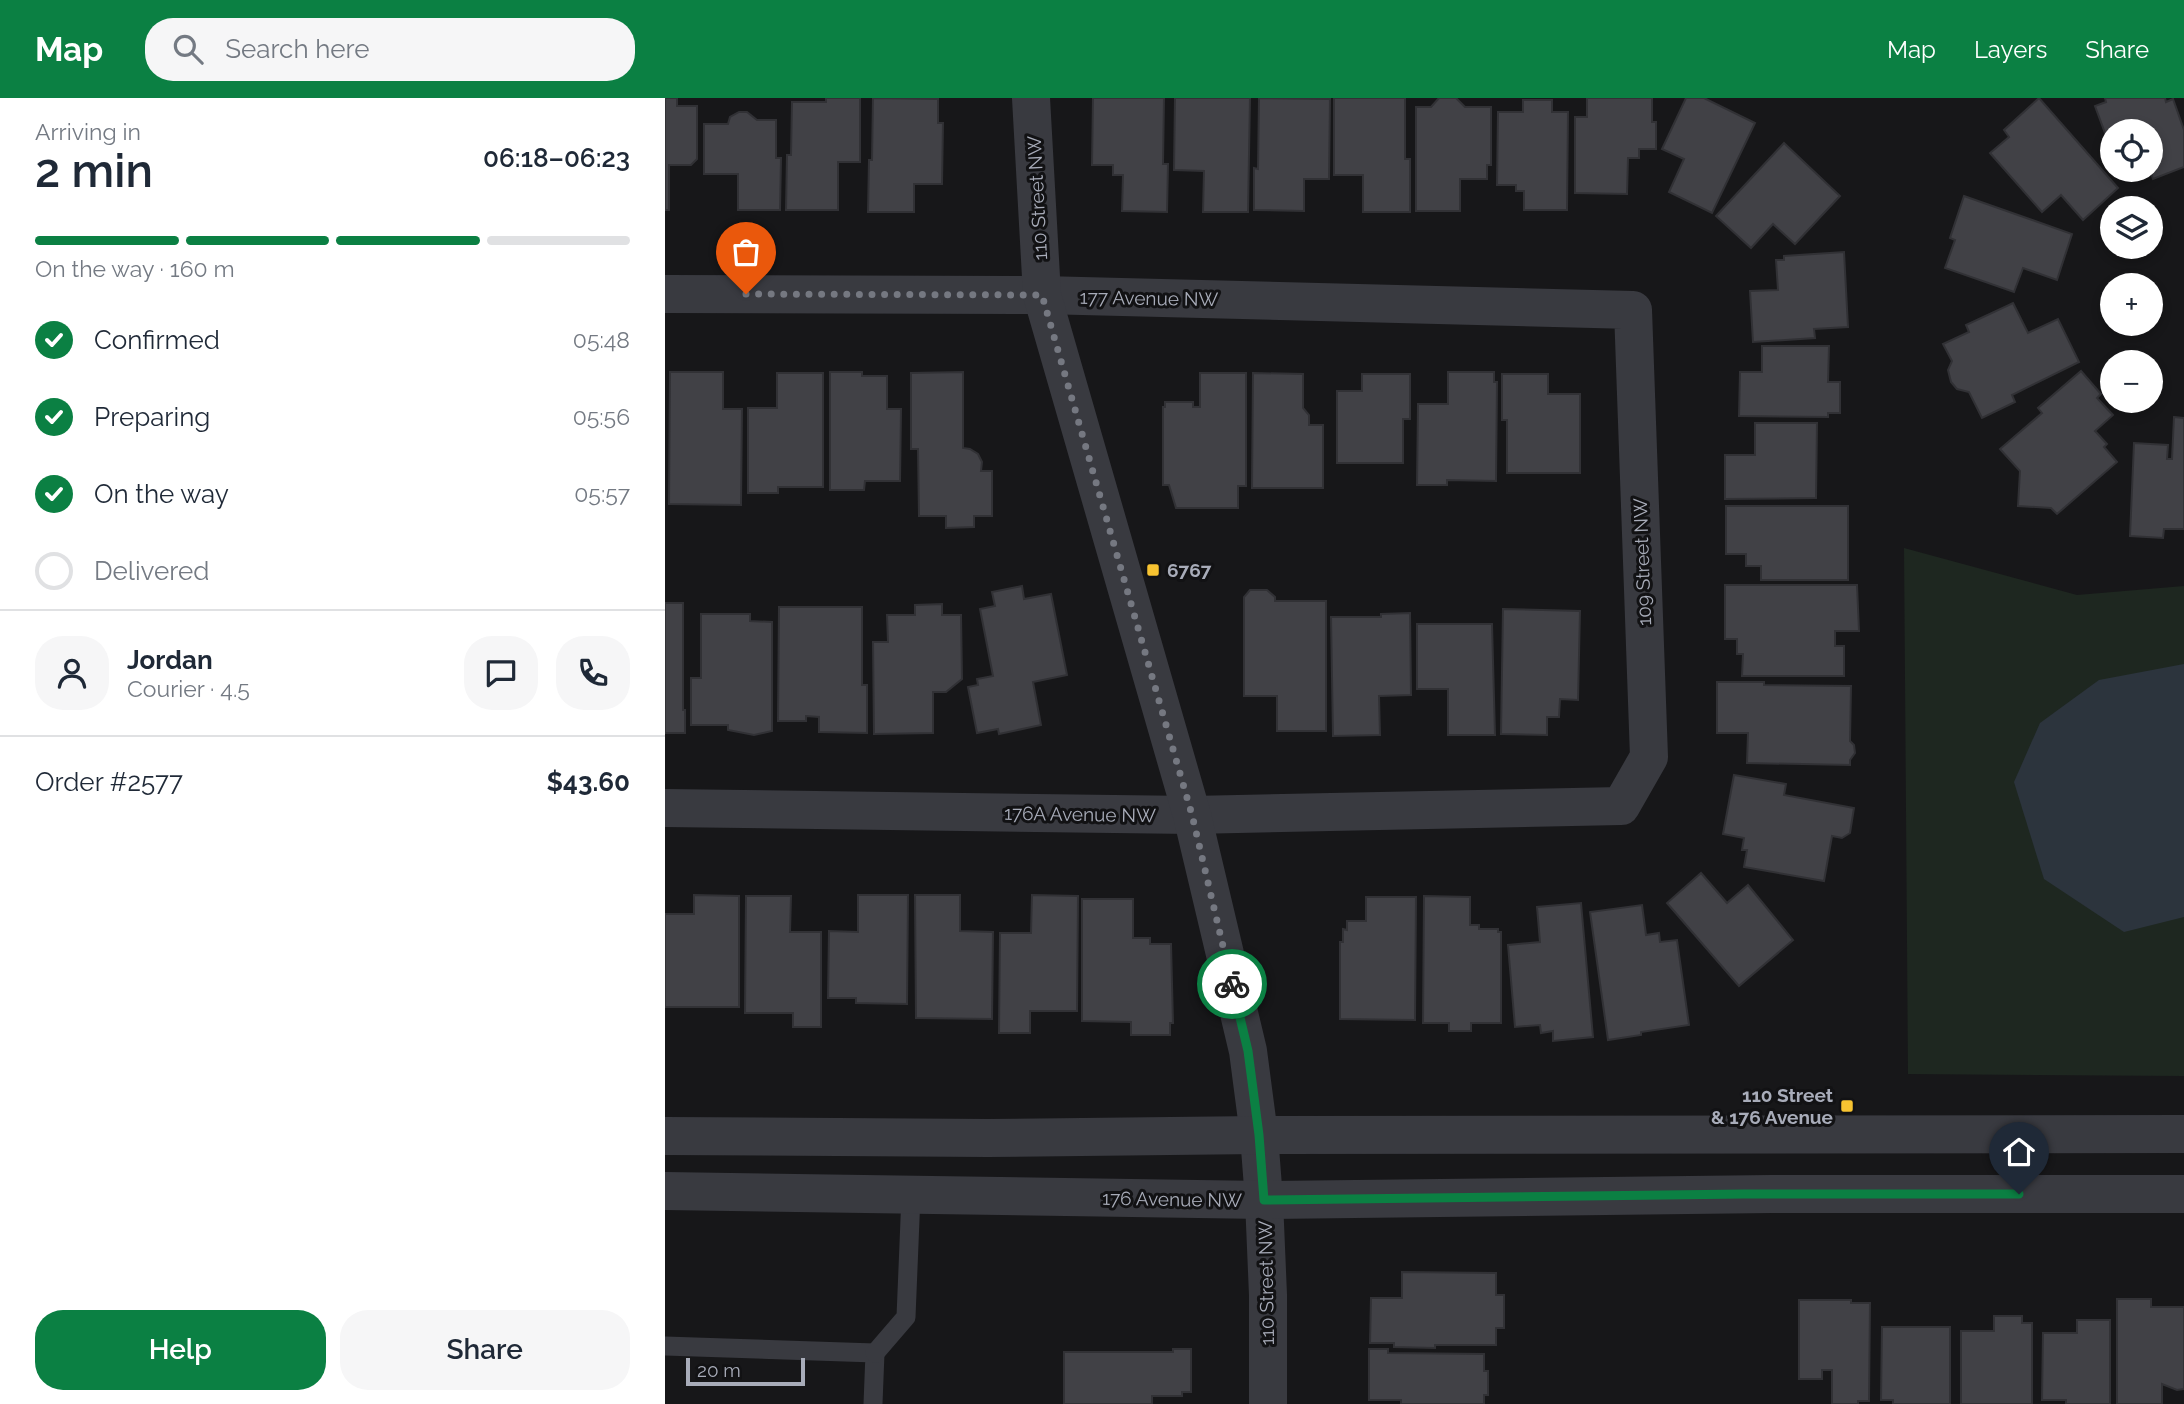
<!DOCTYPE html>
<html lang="en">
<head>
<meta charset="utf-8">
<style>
	:root { --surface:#fff; --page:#f6f6f7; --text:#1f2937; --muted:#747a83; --line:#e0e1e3; --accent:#0b8043 }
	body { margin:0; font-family:Raleway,sans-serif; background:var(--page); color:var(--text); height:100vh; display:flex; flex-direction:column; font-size:26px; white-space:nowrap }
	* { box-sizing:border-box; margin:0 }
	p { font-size:23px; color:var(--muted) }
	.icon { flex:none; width:38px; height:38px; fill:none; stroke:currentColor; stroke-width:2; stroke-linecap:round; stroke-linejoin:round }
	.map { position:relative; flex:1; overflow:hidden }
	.drawer { display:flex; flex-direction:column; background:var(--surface); width:665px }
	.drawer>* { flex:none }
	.buttons { position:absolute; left:1435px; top:21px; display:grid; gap:14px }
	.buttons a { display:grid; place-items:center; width:63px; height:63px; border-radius:50%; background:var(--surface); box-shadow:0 4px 10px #0003; font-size:35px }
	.scale { position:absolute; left:21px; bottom:18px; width:119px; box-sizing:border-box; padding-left:7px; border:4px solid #a8acb9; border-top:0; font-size:19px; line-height:24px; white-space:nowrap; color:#a8acb9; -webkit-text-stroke:5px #121214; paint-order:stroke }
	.pin { position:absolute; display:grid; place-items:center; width:60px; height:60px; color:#fff; margin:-72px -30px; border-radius:50% 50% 50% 0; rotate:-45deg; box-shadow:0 0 7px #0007 }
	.pin .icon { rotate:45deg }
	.courier { position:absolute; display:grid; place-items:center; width:70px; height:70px; margin:-35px; border:5px solid #0b8043; border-radius:50%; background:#fff; color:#222; box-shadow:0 2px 9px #0007 }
	.summary em { font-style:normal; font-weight:600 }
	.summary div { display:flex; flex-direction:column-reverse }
	.summary { display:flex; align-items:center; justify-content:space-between; height:119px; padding:0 35px }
	h1 { font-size:46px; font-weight:600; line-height:52px }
	.bar { display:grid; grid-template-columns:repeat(4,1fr); gap:10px 7px; align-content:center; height:84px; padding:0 35px }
	.bar i { height:9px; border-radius:5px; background:var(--line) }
	.bar .on { background:var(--accent) }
	.bar p { grid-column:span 4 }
	.line { display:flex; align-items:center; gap:18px; padding:0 35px; border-top:2px solid var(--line) }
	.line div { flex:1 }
	.round { display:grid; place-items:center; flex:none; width:74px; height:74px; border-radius:28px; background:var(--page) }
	ol { padding:0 35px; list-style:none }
	li { display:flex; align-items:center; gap:21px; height:77px }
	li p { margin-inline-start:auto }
	li .icon { padding:7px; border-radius:50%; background:var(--accent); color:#fff; stroke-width:4 }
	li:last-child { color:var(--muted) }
	li i { width:38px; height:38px; border:4px solid var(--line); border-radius:50% }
	.cta { display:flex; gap:14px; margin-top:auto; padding:14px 35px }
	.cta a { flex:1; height:80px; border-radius:28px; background:var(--accent); color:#fff; font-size:28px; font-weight:600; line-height:80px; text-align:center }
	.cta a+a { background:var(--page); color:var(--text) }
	header { display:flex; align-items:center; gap:42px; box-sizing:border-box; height:98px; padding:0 35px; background:var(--accent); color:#fff }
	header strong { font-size:33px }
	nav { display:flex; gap:38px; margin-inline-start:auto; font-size:24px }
	.search { width:490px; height:63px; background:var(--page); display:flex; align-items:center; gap:18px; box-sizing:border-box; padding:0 24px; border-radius:28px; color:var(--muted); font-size:26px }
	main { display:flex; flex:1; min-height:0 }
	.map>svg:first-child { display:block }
	.green { fill:#1e2720 }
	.water { fill:#2c343d }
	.building { fill:#414146; stroke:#313135; stroke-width:2 }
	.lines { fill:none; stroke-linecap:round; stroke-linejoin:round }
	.service { stroke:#393a40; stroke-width:19 }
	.minor { stroke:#393a40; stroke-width:38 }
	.tertiary { stroke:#393a40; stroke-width:38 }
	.done { stroke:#757881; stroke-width:7; stroke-dasharray:0 12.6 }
	.route { stroke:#0b8043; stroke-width:9 }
	.poi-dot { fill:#f7c331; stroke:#121214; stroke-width:2.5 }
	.labels { text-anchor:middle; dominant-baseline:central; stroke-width:6; stroke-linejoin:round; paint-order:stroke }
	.street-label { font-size:19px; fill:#a8acb9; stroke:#121214 }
	.poi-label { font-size:19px; font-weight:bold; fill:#a8acb9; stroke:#121214; text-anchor:start }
</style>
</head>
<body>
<header>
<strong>Map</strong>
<div class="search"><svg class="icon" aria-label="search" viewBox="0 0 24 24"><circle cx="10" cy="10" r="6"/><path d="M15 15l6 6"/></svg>Search here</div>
<nav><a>Map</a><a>Layers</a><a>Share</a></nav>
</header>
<main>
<section class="drawer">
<div class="summary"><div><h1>2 min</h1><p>Arriving in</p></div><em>06:18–06:23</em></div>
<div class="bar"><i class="on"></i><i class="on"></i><i class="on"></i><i></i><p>On the way · 160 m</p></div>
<ol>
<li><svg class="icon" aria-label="check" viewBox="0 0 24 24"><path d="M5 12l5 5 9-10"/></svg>Confirmed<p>05:48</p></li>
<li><svg class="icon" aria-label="check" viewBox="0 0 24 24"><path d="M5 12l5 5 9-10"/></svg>Preparing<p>05:56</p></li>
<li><svg class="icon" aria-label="check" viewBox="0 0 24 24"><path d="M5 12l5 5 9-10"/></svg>On the way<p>05:57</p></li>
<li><i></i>Delivered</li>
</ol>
<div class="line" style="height:126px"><a class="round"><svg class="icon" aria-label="person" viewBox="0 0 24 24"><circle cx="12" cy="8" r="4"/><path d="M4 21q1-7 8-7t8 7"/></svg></a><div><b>Jordan</b><p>Courier · 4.5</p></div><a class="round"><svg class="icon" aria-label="chat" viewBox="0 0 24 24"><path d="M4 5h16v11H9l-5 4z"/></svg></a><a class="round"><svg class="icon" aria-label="phone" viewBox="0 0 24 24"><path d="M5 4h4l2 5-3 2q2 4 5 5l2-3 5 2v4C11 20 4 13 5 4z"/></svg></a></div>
<div class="line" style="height:91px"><div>Order #2577</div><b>$43.60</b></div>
<div class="cta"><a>Help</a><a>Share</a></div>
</section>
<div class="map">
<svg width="1519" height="1306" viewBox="0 0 1519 1306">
	<rect width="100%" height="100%" fill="#171719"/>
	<polygon class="green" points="1239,450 1412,497 1519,488 1519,978 1243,976"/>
	<polygon class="water" points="1519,566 1519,819 1459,834 1379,781 1349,684 1375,625 1434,582"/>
	<g class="building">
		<polygon points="0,0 12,0 12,8 32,8 32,61 26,67 4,67 4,112 0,112"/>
		<polygon points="161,0 195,0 195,64 173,64 173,112 121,112 122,57 126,57 127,4 161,4"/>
		<polygon points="208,0 273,1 273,25 278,25 277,86 249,86 249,114 203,114 204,62 207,62"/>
		<polygon points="428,0 499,0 498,66 503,66 502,114 457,113 458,77 448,77 448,67 427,67"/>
		<polygon points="510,0 585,0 583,114 538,114 539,73 509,72"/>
		<polygon points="594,0 665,1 664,81 639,81 639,113 589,112 589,70 593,71"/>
		<polygon points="669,0 740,0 740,61 745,61 745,114 698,114 698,77 669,77"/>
		<polygon points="774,0 791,0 800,9 826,9 826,67 822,67 822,81 795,81 795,113 751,113 751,9 766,9"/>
		<polygon points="922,0 987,0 987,24 991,24 991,51 974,51 974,60 963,60 962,96 910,95 910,19 922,19"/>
		<polygon points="1021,0 1039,0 1090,25 1047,115 1004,94 1019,61 997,51"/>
		<polygon points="1374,0 1453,90 1418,122 1396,97 1377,114 1325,55 1344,39 1339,32"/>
		<polygon points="1440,0 1500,0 1501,4 1508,1 1519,32 1519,69 1488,81 1485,72 1486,33 1447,33 1447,54 1430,8 1441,4"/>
		<polygon points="858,2 887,2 887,14 903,14 902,112 859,112 859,93 851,93 851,87 832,87 833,14 858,14"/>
		<polygon points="74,14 82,14 92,22 111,22 111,60 116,60 115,112 73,112 73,76 39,76 39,26 63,26 65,19"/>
		<polygon points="1119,45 1175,98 1130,146 1108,126 1086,150 1051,118"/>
		<polygon points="1299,98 1407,136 1392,182 1358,170 1349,194 1280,170 1290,142 1285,140"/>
		<polygon points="1179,154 1183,229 1149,231 1150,240 1088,244 1085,193 1113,192 1111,162 1119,162 1119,158"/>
		<polygon points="1348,205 1363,235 1393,221 1414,264 1347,297 1350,304 1317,320 1304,294 1292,291 1286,284 1283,272 1287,263 1278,246 1304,234 1301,227"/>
		<polygon points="1097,248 1164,248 1163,284 1175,284 1175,315 1163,315 1163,319 1074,318 1075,274 1097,274"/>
		<polygon points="1416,273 1436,296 1432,300 1448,317 1430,333 1442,346 1439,349 1452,364 1392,416 1386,410 1353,408 1355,373 1335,351 1377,315 1373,310"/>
		<polygon points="5,274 58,274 58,311 77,311 76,407 4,406"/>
		<polygon points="165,274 197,274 197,278 222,278 222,311 236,311 235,383 200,383 199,392 165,392"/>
		<polygon points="298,274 298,350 305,351 313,356 317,364 316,373 327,373 327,418 309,418 309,429 281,430 281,418 254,418 253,351 246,351 246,275"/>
		<polygon points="783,274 829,274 829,284 832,284 831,383 782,382 782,387 752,387 753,306 783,306"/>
		<polygon points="112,275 158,275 158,389 113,389 113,395 83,395 83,310 112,310"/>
		<polygon points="535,275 581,275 581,388 573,388 573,410 511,410 504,387 498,387 498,309 500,309 500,304 528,304 528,309 535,309"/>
		<polygon points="588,275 638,276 638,310 644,317 644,327 658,327 658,390 587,390"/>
		<polygon points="697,276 745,276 745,321 738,321 738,365 672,365 672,293 697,293"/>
		<polygon points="837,276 883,276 883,296 915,296 915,375 842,375 842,322 837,322"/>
		<polygon points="1509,319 1519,320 1519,431 1499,431 1498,440 1465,438 1469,345 1503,347 1502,361 1507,361"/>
		<polygon points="1090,325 1152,325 1151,400 1060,401 1060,357 1090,357"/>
		<polygon points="1061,408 1183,408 1183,482 1096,482 1096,468 1081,468 1081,456 1061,456"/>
		<polygon points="1060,487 1192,487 1194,533 1170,533 1170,548 1179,548 1179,578 1077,578 1078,556 1072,556 1072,541 1060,541"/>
		<polygon points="357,488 359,501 386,496 402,577 368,584 376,627 334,636 333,631 312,635 303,589 313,587 312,581 328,578 315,511 330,508 327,494"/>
		<polygon points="585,492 602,492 610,499 610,503 661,503 661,633 612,633 612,598 579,598 579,499"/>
		<polygon points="0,505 18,505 18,612 20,612 20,635 0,635"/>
		<polygon points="277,506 277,517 296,517 297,581 281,594 268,594 268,635 209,636 208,544 223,544 222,517 250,517 250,507"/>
		<polygon points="114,509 197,509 197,587 202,587 202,635 154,634 154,619 141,618 141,623 113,623"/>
		<polygon points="838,511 915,513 913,602 895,601 894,619 882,619 882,637 836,636"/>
		<polygon points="745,515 746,597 714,598 715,637 668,638 666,519 716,519 716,516"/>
		<polygon points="36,516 85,516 85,523 107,524 107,633 89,637 63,632 63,627 26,627 26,580 36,580"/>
		<polygon points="752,526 827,526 830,637 783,637 783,591 752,591"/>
		<polygon points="1052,584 1099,584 1099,587 1186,588 1185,643 1189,647 1190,655 1185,662 1185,667 1082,665 1083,635 1052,635"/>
		<polygon points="1069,677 1121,686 1119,697 1189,710 1185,735 1177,740 1167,738 1159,783 1079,769 1082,752 1077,752 1079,740 1058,736"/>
		<polygon points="1036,775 1062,805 1083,787 1128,842 1074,888 1002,805"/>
		<polygon points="29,797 74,798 74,909 0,909 0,816 29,816"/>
		<polygon points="193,797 243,797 242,906 191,905 191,900 163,900 164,833 193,834"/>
		<polygon points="250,797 295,797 295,833 328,834 327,921 251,920"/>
		<polygon points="367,797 413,798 412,913 365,913 365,935 334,935 335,835 366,835"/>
		<polygon points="81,798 126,798 125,834 156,834 156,929 128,929 128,915 80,915"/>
		<polygon points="759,798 805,799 805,827 814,827 814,831 833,831 833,834 836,834 836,925 806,925 806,933 784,933 784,925 758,925"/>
		<polygon points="701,799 751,799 750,922 675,921 675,844 678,844 678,831 682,832 682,823 701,823"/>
		<polygon points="417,801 468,801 468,840 485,840 485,846 506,846 508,925 505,925 505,937 466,937 466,924 417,923"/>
		<polygon points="916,805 928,939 888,943 888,933 876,935 875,927 850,929 843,847 875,844 872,809"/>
		<polygon points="977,807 981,837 994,835 995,844 1012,842 1024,927 976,934 976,937 943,942 925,814"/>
		<polygon points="737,1174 831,1175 831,1197 839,1197 839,1230 831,1230 831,1247 770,1247 770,1250 729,1249 729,1245 705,1245 706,1200 737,1200"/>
		<polygon points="1452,1201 1486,1201 1486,1209 1519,1209 1519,1291 1512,1292 1497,1286 1497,1306 1452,1306"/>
		<polygon points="1134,1202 1186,1202 1186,1205 1205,1205 1204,1303 1193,1303 1193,1306 1167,1306 1167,1272 1157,1272 1157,1281 1134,1281"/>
		<polygon points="1329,1218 1357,1218 1357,1225 1367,1225 1367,1306 1296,1306 1296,1233 1329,1233"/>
		<polygon points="1412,1222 1445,1222 1445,1306 1401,1306 1401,1302 1377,1302 1378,1235 1412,1235"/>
		<polygon points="1217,1229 1285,1229 1285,1306 1228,1306 1228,1302 1216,1302"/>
		<polygon points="508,1251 526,1251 526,1294 517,1294 517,1298 487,1298 487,1306 399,1306 399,1254 508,1254"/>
		<polygon points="704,1251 723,1251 723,1255 819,1256 819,1273 823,1273 823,1297 819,1297 819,1306 736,1306 736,1302 704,1302"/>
	</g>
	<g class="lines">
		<g class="service">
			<polyline points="0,1248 210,1255 208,1306"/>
			<polyline points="210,1255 241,1219 246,1097"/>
		</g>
		<polyline class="minor" points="0,196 377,197 968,212 984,659 956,708 527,717 0,710"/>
		<g class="tertiary">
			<polyline points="366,0 377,197 527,717 583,953 594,1037 599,1102 603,1197 603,1306"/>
			<polyline points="0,1038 323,1040 594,1037 1519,1036"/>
			<polyline points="0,1093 599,1102 1106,1096 1519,1096"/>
		</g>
	</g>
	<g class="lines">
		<polyline class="done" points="81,196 377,197 527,717 567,886"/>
		<polyline class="route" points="567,886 583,953 594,1037 599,1102 1079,1096 1354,1096"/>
	</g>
	<g class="poi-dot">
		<rect x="481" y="465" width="14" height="14" rx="3.5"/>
		<rect x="1175" y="1001" width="14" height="14" rx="3.5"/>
	</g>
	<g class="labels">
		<g class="street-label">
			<text transform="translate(372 100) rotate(-93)">110 Street NW</text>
			<text transform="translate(484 200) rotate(1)">177 Avenue NW</text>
			<text transform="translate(977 464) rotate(-92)">109 Street NW</text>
			<text transform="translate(415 716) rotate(1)">176A Avenue NW</text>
			<text transform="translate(507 1101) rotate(1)">176 Avenue NW</text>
			<text transform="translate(601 1185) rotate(-91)">110 Street NW</text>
		</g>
		<g class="poi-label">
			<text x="502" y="472">6767</text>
			<text x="1168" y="997" text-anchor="end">110 Street<tspan x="1168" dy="22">&amp; 176 Avenue</tspan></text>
		</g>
	</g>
</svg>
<div class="buttons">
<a><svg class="icon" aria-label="locate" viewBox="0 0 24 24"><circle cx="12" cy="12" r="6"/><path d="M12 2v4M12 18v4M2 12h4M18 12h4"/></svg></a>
<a><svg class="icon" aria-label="layers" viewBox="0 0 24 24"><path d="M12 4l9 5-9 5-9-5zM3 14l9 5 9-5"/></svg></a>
<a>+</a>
<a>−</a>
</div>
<div class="scale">20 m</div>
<div class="pin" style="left:81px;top:196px;background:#ea580c"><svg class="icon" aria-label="bag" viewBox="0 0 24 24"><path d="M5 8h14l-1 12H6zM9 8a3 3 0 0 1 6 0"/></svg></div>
<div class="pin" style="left:1354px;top:1096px;background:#1f2937"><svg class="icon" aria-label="home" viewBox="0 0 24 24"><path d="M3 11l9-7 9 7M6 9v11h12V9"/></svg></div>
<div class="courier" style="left:567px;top:886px"><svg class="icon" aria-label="bike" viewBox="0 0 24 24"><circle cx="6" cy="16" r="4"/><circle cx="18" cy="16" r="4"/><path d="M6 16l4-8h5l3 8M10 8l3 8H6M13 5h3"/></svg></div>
</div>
</main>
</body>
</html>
